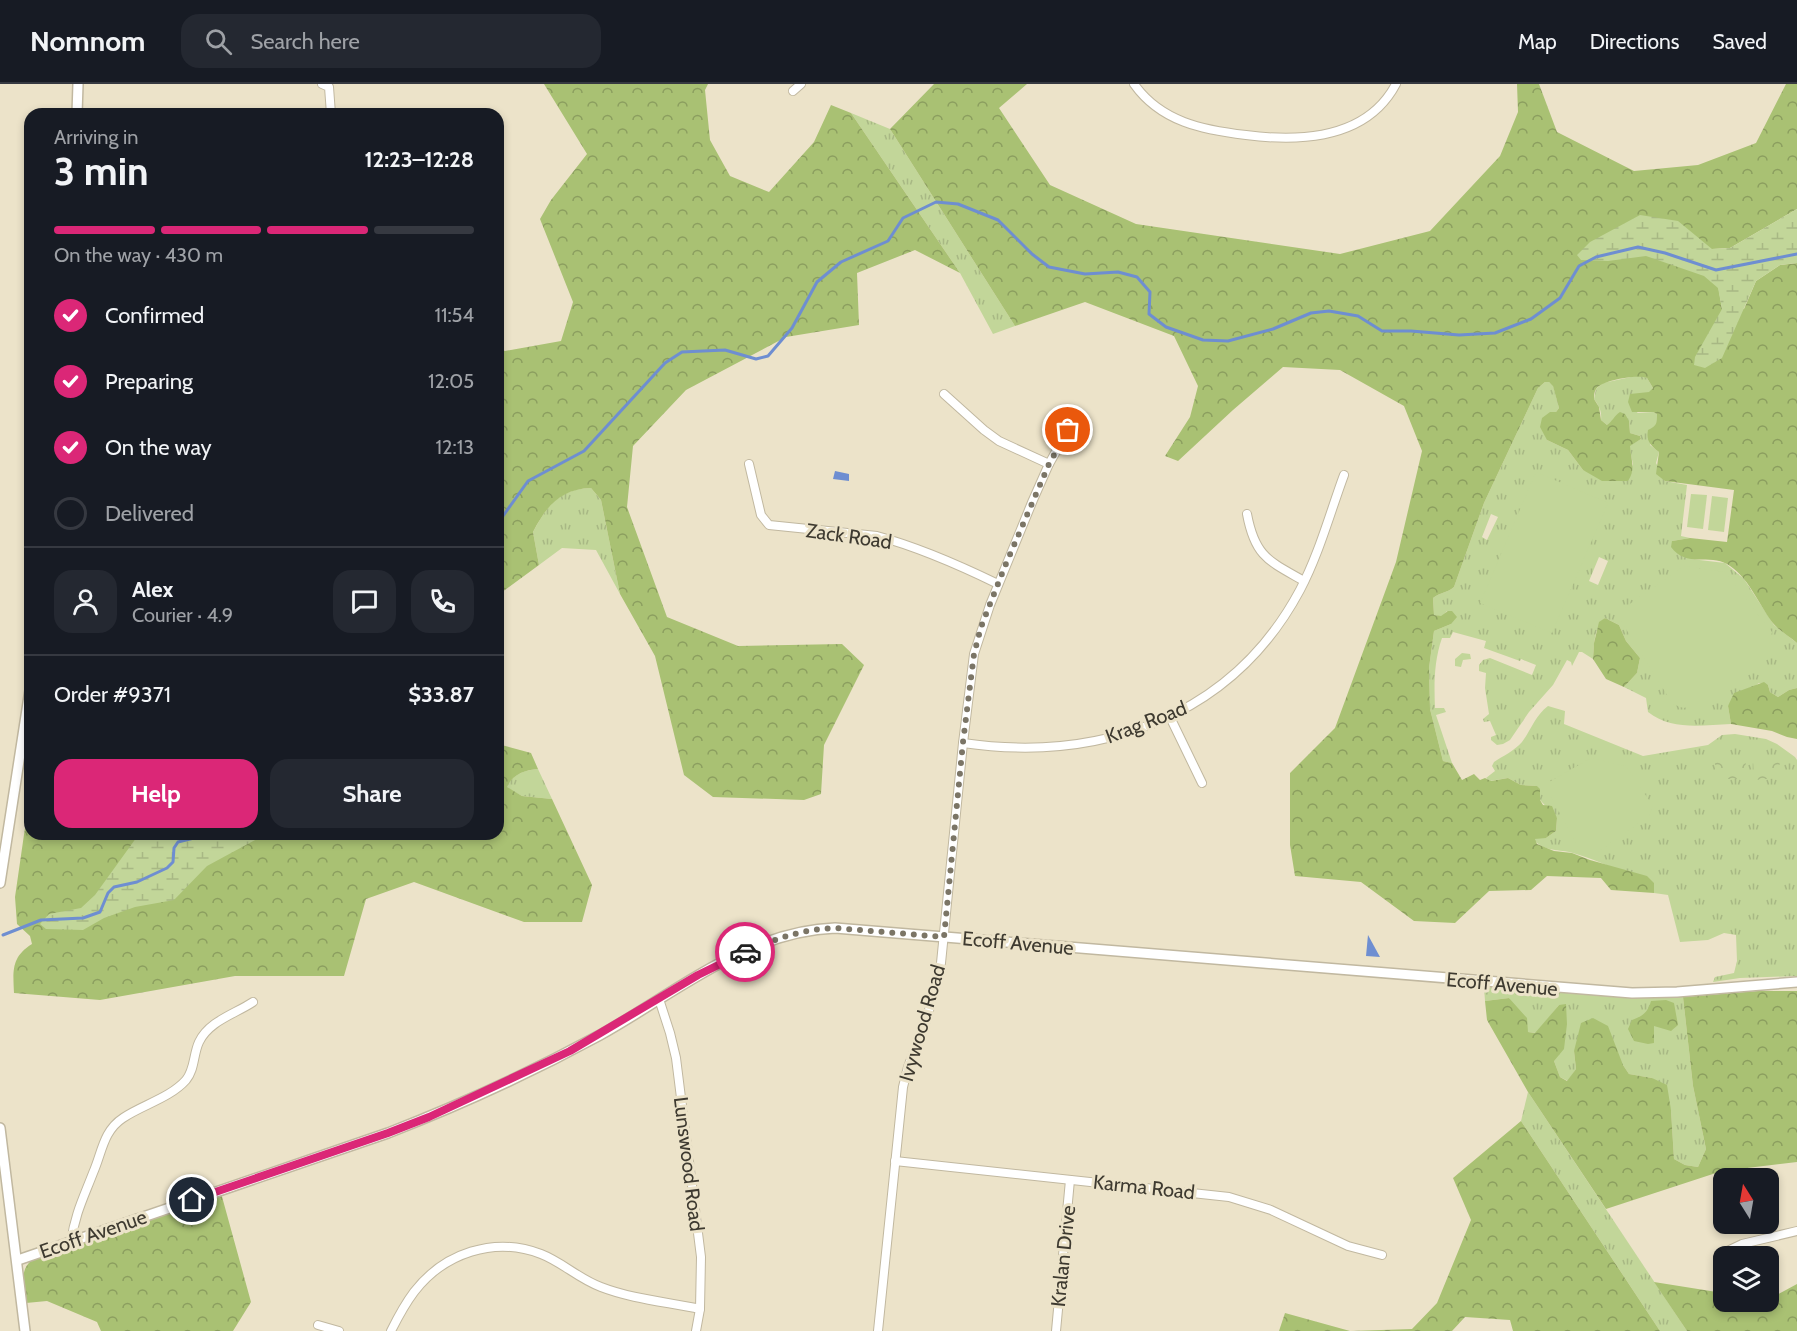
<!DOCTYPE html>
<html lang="en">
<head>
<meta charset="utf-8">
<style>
	:root { --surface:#171b24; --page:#242831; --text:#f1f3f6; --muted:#9ea1a6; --line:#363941; --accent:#db2777 }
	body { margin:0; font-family:Cabin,sans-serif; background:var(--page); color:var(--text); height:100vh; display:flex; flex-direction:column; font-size:22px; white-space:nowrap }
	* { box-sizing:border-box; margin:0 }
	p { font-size:20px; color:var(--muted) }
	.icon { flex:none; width:33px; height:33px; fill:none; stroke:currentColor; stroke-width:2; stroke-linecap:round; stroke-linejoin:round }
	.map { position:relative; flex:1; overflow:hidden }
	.side { position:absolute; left:24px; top:24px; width:480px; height:732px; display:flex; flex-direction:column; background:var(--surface); border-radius:18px; box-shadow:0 3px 9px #0003 }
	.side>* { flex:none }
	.needle { width:39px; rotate:349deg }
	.tools { position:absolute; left:1713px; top:1084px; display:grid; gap:12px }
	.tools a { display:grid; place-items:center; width:66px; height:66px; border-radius:12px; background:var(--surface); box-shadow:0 3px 9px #0003; font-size:30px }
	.pin { position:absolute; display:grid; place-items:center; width:51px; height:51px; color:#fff; margin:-26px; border:3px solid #fff; border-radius:50%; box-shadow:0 2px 6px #0007 }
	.courier { position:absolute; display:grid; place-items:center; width:60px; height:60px; margin:-30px; border:4px solid #db2777; border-radius:50%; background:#fff; color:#222; box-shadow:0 2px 8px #0007 }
	.head em { font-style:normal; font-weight:700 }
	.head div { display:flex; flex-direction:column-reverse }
	.head { display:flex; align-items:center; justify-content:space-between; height:102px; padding:0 30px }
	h1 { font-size:39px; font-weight:700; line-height:45px }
	.bar { display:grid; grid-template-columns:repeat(4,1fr); gap:9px 6px; align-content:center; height:72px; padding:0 30px }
	.bar i { height:8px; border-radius:4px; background:var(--line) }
	.bar .current { background:var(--accent) }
	.bar p { grid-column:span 4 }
	.line { display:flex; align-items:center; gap:15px; padding:0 30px; border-top:2px solid var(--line) }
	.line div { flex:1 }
	.round { display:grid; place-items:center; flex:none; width:63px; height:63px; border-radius:18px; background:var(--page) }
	ol { padding:0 30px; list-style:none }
	li { display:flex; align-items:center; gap:18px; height:66px }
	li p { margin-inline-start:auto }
	li .icon { padding:6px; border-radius:50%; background:var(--accent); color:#fff; stroke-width:4 }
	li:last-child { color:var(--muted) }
	li i { width:33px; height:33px; border:3px solid var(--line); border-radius:50% }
	.cta { display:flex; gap:12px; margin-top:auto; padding:12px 30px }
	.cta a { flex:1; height:69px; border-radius:18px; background:var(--accent); color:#fff; font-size:24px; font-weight:700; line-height:69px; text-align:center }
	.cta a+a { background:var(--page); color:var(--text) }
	header { display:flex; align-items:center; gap:36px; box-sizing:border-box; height:84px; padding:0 30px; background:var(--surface); border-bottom:2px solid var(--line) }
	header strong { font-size:28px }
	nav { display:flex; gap:33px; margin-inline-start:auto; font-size:21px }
	.search { width:420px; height:54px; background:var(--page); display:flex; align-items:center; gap:15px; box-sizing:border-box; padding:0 21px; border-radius:18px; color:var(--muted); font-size:22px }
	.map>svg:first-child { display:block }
	.grass { fill:url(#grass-tufts); fill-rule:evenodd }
	.forest { fill:url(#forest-crowns) }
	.wetland { fill:url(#wetland-marsh) }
	.park { fill:url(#park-crowns) }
	.pitch { fill:#c2d699 }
	.water { fill:#6e8ed1 }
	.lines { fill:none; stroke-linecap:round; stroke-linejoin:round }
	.stream { stroke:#6e8ed1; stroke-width:3 }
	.minor-casing { stroke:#c1b8a0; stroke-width:10 }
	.tertiary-casing { stroke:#c1b8a0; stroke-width:12 }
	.minor { stroke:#fff; stroke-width:8 }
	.tertiary { stroke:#fff; stroke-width:9 }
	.done { stroke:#7b7566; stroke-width:6; stroke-dasharray:0 10.8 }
	.route { stroke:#db2777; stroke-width:8 }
	.labels { text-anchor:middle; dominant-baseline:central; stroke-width:6; stroke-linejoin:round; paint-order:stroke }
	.street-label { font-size:20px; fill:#3e3a30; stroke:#ece3c9 }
</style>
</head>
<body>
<header>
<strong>Nomnom</strong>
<div class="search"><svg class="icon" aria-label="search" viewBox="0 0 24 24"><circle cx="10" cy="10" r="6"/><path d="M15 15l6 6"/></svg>Search here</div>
<nav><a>Map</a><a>Directions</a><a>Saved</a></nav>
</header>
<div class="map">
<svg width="1797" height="1247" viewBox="0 0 1797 1247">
	<defs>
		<pattern id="grass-tufts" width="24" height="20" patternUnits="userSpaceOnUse" patternTransform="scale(1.5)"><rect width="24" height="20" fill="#c2d699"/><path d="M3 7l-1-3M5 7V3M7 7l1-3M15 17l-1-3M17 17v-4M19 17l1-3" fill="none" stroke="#a8b884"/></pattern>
		<pattern id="forest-crowns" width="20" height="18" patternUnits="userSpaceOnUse" patternTransform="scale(1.5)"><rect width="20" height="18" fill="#a9c173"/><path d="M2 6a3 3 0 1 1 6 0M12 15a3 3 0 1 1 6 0" fill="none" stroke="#8b9e5f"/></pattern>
		<pattern id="wetland-marsh" width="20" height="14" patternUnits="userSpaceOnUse" patternTransform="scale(1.5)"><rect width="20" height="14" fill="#c2d699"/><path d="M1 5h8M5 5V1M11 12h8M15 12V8" fill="none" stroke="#a8b884"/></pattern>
		<pattern id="park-crowns" width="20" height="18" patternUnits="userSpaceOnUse" patternTransform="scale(1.5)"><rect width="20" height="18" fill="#c2d699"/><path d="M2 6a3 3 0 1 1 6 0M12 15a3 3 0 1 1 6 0" fill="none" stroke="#a8b884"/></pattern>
	</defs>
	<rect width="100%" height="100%" fill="#ece3c9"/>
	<g class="grass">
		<polygon points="851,29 890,45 1015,242 993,250 960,189"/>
		<path d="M 1640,291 L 1647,294 L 1653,304 L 1637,329 L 1653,328 L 1657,330 L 1657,340 L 1650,361 L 1659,368 L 1656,379 L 1665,397 L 1687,401 L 1681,452 L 1690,454 L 1672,457 L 1691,475 L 1725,479 L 1744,495 L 1774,541 L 1797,559 L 1797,604 L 1789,606 L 1778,613 L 1770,608 L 1768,601 L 1759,599 L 1728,622 L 1731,640 C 1702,641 1672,647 1648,628 L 1646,614 L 1624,603 L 1637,589 L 1640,574 L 1626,557 L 1619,541 L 1605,534 C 1594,543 1594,561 1593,575 L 1582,568 L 1579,568 L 1572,582 L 1571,578 L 1567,576 L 1553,601 L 1529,628 L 1510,656 L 1503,660 L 1497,661 L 1491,656 L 1491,653 L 1496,651 L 1490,637 L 1484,638 L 1483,635 L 1489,630 L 1485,604 L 1486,589 L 1479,587 L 1479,581 L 1483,576 L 1490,574 L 1532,591 L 1536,581 L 1521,575 L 1520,577 L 1484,564 L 1486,557 L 1453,548 L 1450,554 L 1442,554 C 1434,577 1434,600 1435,624 L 1444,624 L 1446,628 L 1436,631 L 1452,679 L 1443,677 L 1430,625 L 1429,584 L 1434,547 L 1451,540 L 1447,527 L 1442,533 L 1434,531 L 1433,514 C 1441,508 1447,509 1454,503 L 1484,419 L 1538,304 L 1545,298 L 1549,298 L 1553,301 L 1559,324 L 1556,328 L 1550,328 L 1547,356 L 1568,366 L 1583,386 L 1627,397 L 1633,380 L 1629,362 L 1641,355 L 1640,352 L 1630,349 L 1629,337 L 1607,341 L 1601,336 C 1602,327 1599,322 1594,315 L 1596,305 L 1603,299 ZM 1491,430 L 1498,433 L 1487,456 L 1482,453 ZM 1599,473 L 1608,477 L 1598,501 L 1589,497 Z"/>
		<path d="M 591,404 L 601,416 L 620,510 L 596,466 L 562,464 L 539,481 L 533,448 C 547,422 559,405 591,404 Z"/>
		<polygon points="1462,569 1470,570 1471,575 1463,576 1461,583 1455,582 1455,575"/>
		<path d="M 1548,622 L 1565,627 L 1564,640 L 1643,672 L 1708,661 L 1722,651 L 1735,650 L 1766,655 L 1777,660 L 1795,673 L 1797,676 L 1797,892 L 1740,894 L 1713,898 L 1715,893 L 1734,889 L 1737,877 L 1736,851 L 1724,849 L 1708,856 L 1680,858 L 1668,811 L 1654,809 L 1653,799 C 1627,790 1600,777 1573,769 C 1560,765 1544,768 1534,756 L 1537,754 L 1546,754 L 1556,747 L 1557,734 L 1540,716 L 1537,702 L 1521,701 L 1508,694 L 1490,697 L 1486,694 L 1495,687 L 1492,682 L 1494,678 C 1503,672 1514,667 1522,658 C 1531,646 1535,632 1548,622 Z"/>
		<path d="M 538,685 L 552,715 L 522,712 L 506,703 C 513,690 525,686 538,685 Z"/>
		<polygon points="1484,903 1633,913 1683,913 1693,1002 1706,1065 1698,1083 1685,1081 1674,1075 1671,1026 1652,994 1629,990 1623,981 1574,967 1576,985 1568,997 1560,993 1554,977 1559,921 1536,949 1528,948 1509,914 1485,917"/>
		<polygon points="1528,1008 1687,1247 1660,1247 1521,1037"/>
	</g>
	<g class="forest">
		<path d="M 544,0 L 708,0 L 705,6 L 710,56 L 730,92 L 769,108 L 814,58 L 831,21 L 851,29 L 960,189 L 915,166 L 857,189 L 859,241 L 786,253 L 686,306 L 633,362 L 627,423 L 667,533 L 738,562 L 842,560 L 864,581 L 824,661 L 821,710 L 804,716 L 713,713 L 684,691 L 655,572 L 620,510 L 601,416 L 591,404 C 560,405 546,423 533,448 L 539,481 L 498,511 L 498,264 L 505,267 L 561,257 L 573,218 L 540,135 L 551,116 L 587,70 Z"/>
		<path d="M 934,0 L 1027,0 L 999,24 L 1050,101 L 1136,140 L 1340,170 L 1430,147 L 1500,72 L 1518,28 L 1517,0 L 1539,0 L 1557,48 L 1634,87 L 1698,81 L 1756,59 L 1786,0 L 1797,0 L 1797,125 L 1730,164 L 1712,165 L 1722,225 L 1744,225 L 1756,197 L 1780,181 L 1797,179 L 1797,559 C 1789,552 1778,546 1772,538 C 1758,519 1748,492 1727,480 C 1710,470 1686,484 1671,463 L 1672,457 L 1690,454 L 1727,458 L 1734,406 L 1665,397 L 1656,390 L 1659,368 C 1650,361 1646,357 1648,346 C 1657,342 1657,339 1657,330 L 1653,328 L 1632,328 L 1628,318 L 1630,310 L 1649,308 L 1653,304 L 1647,294 C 1638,290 1602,296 1596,305 C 1594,308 1594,312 1594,315 L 1599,323 L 1601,336 L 1607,341 C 1612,338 1614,332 1620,328 L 1625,330 L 1629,337 L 1630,349 L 1640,352 L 1641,355 L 1630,362 C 1631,376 1636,385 1628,397 L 1602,397 L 1583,386 L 1568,366 L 1547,356 L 1540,343 L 1542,334 L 1550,328 L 1556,328 L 1559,324 L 1553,302 L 1549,298 L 1545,298 L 1538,304 L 1484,419 L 1454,503 C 1447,509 1441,508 1433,514 L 1434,531 L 1441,532 L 1448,527 L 1452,527 L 1457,533 L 1451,540 L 1434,547 L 1429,584 L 1430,625 L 1443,677 L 1452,679 L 1462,696 L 1474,690 L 1480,696 L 1485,694 L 1491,697 L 1508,694 L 1521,701 L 1537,702 L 1540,705 L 1540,716 L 1543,721 L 1552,722 L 1557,734 L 1556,747 L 1546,754 L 1535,755 L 1537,760 L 1554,767 L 1572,769 L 1590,776 L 1647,792 L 1654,799 L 1654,809 L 1611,806 L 1601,794 L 1547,792 L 1531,806 L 1489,807 L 1455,839 L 1414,837 L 1361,798 L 1295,792 L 1290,761 L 1290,689 L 1335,644 L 1396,478 L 1422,367 L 1404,322 L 1340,286 L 1283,283 L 1233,326 L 1178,377 L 1165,372 L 1190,333 L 1198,302 L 1174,252 L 1085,218 L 1015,242 L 890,45 Z"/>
		<polygon points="1605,534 1619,541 1626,557 1640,574 1637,589 1624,603 1606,595 1593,575 1594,559 1599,538"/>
		<polygon points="1764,598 1768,601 1770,608 1778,613 1789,606 1797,604 1797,655 1787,653 1772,647 1731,640 1728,622 1734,609"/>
		<path d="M 498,660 L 531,669 L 538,685 C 525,686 513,690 507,703 L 522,712 L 552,715 L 592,801 L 582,838 L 524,838 L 414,798 L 366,815 L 344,892 L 235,892 L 100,916 L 14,909 C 13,887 11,873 32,860 L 30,852 L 17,840 L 15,813 L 30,709 L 30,750 L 498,750 Z"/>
		<polygon points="27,663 30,665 30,698 23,684"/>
		<polygon points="1758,907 1797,907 1797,1078 1722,1087 1606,1125 1528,1008 1487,936 1485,917 1509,914 1527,934 1528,948 1535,949 1559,921 1566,920 1567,940 1564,965 1554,977 1560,993 1567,997 1576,985 1574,967 1581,939 1593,934 1608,942 1623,981 1629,990 1652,994 1667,1001 1671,1026 1674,1075 1685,1081 1698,1083 1706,1065 1693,1002 1683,913"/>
		<path d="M 1666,916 L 1674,919 L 1678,941 L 1671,947 L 1654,942 L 1654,959 L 1648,960 L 1634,957 L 1628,945 L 1632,936 C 1643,932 1648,928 1651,917 Z"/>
		<polygon points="1521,1037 1660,1247 1513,1247 1510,1236 1465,1233 1452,1247 1279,1247 1285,1229 1350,1247 1412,1245 1437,1219 1471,1136 1453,1094"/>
		<path d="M 221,1109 L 251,1218 L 233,1247 L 101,1247 L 97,1238 L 47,1217 L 26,1219 C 25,1203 18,1187 32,1176 Z"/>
		<polygon points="1654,1198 1723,1209 1724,1218 1768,1218 1769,1215 1797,1200 1797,1247 1687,1247"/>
	</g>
	<g class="wetland">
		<polygon points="1797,125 1797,179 1780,181 1756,197 1722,274 1705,284 1694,281 1695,273 1722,225 1718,204 1704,192 1646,172 1608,177 1581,176 1577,171 1590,158 1640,131 1678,137 1712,165 1730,164"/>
		<polygon points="139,750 266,750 207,782 174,816 135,823 104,834 83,846 46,845 40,840 49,830 81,824 95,811"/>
	</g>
	<g class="park">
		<polygon points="1715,673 1746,674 1745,695 1715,695"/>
		<polygon points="1779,673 1781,694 1754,696 1753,674"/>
	</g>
	<g class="pitch">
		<polygon points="1536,388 1608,419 1552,549 1480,519"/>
		<polygon points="1691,410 1707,411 1703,445 1687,443"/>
		<polygon points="1712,412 1728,414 1724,448 1708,446"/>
		<path d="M 1684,482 L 1725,488 L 1772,548 L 1769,560 L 1693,622 C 1685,625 1680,624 1672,619 L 1621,537 L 1621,526 Z"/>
		<polygon points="1591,674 1626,682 1653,722 1649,732 1595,770 1584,770 1580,767 1549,709 1549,698"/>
	</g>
	<g class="water">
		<polygon points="835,387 849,390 849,397 833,395"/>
		<polygon points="1368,851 1380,873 1366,872"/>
	</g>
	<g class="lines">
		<g class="stream">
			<polyline points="498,442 503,432 528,397 584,367 665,279 682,268 725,266 756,275 768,272 792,244 817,198 841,178 888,157 903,134 936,118 958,120 998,136 1032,170 1049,183 1085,190 1118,188 1137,193 1150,208 1149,230 1166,243 1203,256 1228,257 1273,245 1311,229 1329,227 1358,232 1382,247 1411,247 1459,251 1495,249 1531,235 1560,214 1579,182 1596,173 1638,163 1665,169 1716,186 1797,170"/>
			<polyline points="3,851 41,836 83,834 100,828 108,809 114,803 137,798 167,784 173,778 174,764 178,758 210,750"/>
		</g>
		<defs>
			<g id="minor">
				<polyline points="322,0 329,3 331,30"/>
				<path d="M 1134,0 C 1161,38 1203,46 1246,51 C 1300,58 1367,55 1396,0"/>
				<polyline points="793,7 801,0"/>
				<polyline points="944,310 984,346 999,357 1049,380"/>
				<path d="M 749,380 L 761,431 L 769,441 L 877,452 C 918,463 959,481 998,500"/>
				<path d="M 1247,430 C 1255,473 1269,477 1304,497"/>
				<polyline points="1170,633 1202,699"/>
				<path d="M 963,659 C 1101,679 1232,633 1300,506 C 1319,470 1330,429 1344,391"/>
				<polyline points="659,915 670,949 676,974 701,1173 700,1225 696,1247"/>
				<polyline points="895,1077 1229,1113 1271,1126 1348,1162 1382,1171"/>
				<path d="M 71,1158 C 75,1130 83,1115 93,1089 C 102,1069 103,1047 123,1034 C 142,1021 170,1014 186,996 C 195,985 193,971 199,958 C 209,937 235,930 253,918"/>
				<polyline points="1721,1170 1742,1160 1797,1147"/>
				<polyline points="318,1241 339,1247"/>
				<path d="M 391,1247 C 398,1233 405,1220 414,1208 C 444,1169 494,1152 541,1170 C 562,1178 579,1195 601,1203 C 632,1215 667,1218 700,1225"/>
				<polyline points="878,1247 903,1003 908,983 927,934 941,879 963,659 974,570 990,521 1033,416 1049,380 1077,330"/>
				<polyline points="1056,1247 1070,1096"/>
			</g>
			<g id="tertiary">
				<polyline points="77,30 78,0"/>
				<polyline points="0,799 30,606"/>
				<polyline points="0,1044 25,1247"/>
				<path d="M 18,1176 L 388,1049 C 460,1021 532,988 600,951 C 674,910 747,847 835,844 L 1632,909 L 1677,908 L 1797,898"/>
			</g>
		</defs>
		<use href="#minor" class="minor-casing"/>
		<use href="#tertiary" class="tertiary-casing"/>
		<use href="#minor" class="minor"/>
		<use href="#tertiary" class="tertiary"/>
	</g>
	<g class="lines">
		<path class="done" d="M 745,868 C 775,855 802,845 835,844 L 944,853 L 963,658 L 974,570 L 981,543 L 1005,482 L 1049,380 L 1068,346"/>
		<polyline class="route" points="192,1116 388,1049 429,1033 570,967 698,891 745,868"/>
	</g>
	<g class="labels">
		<g class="street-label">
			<text transform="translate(849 452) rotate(8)">Zack Road</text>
			<text transform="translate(1146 638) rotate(-21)">Krag Road</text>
			<text transform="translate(1018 859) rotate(5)">Ecoff Avenue</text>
			<text transform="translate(1502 900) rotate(5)">Ecoff Avenue</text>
			<text transform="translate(922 939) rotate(-74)">Ivywood Road</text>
			<text transform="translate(689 1080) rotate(83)">Lunswood Road</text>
			<text transform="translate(1144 1103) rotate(6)">Karma Road</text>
			<text transform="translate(93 1150) rotate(-19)">Ecoff Avenue</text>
			<text transform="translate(1063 1172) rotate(-84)">Kralan Drive</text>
		</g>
	</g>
</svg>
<div class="tools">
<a><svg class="needle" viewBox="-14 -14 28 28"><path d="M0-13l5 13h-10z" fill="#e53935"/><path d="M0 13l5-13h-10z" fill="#9ea1a6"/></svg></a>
<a><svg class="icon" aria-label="layers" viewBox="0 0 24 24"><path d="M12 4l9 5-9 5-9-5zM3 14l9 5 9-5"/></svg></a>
</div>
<div class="pin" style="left:1068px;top:346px;background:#ea580c"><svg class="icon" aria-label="bag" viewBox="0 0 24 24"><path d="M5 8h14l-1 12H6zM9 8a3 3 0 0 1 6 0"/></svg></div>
<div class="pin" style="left:192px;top:1116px;background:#1f2937"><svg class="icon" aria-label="home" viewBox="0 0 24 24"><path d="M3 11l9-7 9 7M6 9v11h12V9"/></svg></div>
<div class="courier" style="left:745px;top:868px"><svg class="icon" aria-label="car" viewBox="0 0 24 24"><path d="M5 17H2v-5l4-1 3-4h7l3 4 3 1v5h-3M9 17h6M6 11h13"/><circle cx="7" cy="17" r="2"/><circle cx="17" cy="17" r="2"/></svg></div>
<section class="side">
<div class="head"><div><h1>3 min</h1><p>Arriving in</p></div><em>12:23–12:28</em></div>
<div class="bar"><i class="current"></i><i class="current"></i><i class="current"></i><i></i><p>On the way · 430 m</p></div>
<ol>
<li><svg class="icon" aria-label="check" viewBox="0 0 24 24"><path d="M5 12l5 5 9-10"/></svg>Confirmed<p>11:54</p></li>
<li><svg class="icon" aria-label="check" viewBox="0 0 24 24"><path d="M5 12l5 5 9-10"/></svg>Preparing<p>12:05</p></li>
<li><svg class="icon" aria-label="check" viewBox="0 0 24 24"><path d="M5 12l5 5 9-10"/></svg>On the way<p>12:13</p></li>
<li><i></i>Delivered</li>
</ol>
<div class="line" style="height:108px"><a class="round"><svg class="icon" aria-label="person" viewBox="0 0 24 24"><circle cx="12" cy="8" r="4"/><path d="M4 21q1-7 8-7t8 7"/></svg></a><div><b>Alex</b><p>Courier · 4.9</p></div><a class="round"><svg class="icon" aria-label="chat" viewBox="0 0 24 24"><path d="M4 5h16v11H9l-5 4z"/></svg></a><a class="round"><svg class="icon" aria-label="phone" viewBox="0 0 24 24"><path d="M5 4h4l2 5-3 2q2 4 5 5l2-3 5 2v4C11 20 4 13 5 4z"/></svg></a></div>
<div class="line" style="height:78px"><div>Order #9371</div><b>$33.87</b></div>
<div class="cta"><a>Help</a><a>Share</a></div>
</section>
</div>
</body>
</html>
